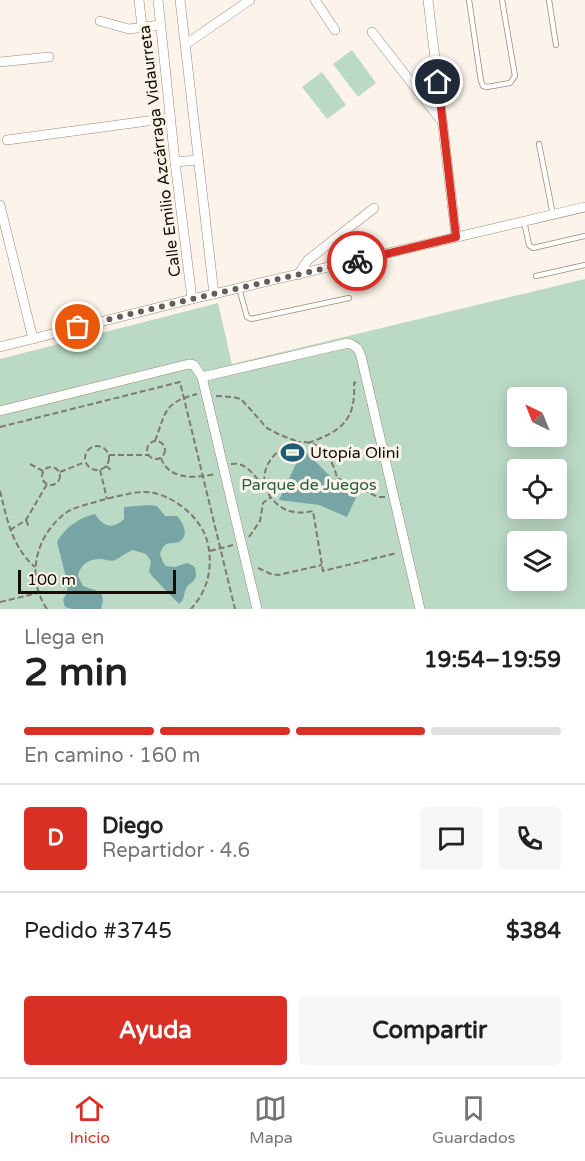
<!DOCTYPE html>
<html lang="es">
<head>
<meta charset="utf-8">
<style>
	:root { --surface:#fff; --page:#f6f6f6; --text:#202124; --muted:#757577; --line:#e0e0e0; --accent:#d93025 }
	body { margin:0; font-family:"Varela Round",sans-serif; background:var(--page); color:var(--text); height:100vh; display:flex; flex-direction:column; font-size:22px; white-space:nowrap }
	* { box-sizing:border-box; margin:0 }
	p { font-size:20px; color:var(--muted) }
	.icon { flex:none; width:33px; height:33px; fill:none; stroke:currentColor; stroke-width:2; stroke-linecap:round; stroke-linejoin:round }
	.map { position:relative; height:609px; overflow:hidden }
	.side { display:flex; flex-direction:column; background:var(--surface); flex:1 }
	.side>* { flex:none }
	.needle { width:39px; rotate:317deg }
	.controls { position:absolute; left:507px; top:387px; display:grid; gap:12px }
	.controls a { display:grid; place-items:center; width:60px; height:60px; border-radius:6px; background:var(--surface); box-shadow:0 3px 15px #0003; font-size:30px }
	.scale { position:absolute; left:18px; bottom:15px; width:158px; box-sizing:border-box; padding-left:6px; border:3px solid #150e06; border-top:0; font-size:16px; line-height:21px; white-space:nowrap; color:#150e06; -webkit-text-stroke:4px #fcf4ea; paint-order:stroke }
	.pin { position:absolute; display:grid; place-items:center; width:51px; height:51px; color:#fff; margin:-26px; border:3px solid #fff; border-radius:50%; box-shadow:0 2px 6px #0007 }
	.courier { position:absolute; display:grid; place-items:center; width:60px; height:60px; margin:-30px; border:4px solid #d93025; border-radius:50%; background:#fff; color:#222; box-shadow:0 2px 8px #0007 }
	.head em { font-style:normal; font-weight:800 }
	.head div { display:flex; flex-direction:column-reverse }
	.head { display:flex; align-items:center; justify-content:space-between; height:102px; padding:0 24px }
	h1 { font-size:39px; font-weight:800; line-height:45px }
	.bar { display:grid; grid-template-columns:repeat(4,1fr); gap:9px 6px; align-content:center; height:72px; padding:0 24px }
	.bar i { height:8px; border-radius:4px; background:var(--line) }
	.bar .on { background:var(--accent) }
	.bar p { grid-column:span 4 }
	.line { display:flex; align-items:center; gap:15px; padding:0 24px; border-top:2px solid var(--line) }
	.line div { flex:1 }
	.round { display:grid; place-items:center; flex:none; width:63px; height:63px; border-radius:6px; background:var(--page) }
	.cta { display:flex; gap:12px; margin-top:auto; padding:12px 24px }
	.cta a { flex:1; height:69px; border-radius:6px; background:var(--accent); color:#fff; font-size:24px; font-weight:800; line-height:69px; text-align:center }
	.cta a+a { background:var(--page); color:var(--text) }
	.dock { display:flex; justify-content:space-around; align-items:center; height:84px; border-top:2px solid var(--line); background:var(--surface); font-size:16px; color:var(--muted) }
	.dock a { display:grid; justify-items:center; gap:3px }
	.dock .on { color:var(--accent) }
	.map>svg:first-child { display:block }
	.green { fill:#bbdac5; fill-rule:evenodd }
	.water { fill:#77a5a5 }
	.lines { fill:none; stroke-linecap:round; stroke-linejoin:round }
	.service-casing { stroke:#9b8972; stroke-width:6 }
	.minor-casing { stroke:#9b8972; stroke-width:10 }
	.path { stroke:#807970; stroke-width:2; stroke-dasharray:6 3; stroke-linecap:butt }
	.service { stroke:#fff; stroke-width:4.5 }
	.minor { stroke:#fff; stroke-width:9 }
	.done { stroke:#665e56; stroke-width:6; stroke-dasharray:0 10.8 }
	.route { stroke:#d93025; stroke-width:8 }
	.labels { text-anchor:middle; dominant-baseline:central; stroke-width:6; stroke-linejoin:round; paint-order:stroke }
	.street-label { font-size:16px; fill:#150e06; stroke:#fcf4ea }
	.poi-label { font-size:16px; fill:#150e06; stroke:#fcf4ea; text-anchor:start }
	.park-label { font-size:16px; fill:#286040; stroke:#fcf4ea }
</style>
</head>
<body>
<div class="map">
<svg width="585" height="609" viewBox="0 0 585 609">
	<rect width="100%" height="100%" fill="#fcf4ea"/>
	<g class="green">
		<polygon points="352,50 376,83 358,97 333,64"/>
		<polygon points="322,72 346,105 327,119 302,87"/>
		<path d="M 585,279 L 585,609 L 0,609 L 0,359 L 218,303 L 232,364 ZM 518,398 L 556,398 L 556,436 L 518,436 ZM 518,470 L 556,470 L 556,508 L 518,508 ZM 518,542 L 556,542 L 556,580 L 518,580 Z"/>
	</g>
	<g class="water">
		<polygon points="303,449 332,478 359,491 347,517 319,505 279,500"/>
		<path d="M 149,505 L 157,506 L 165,516 L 177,516 C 183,522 190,536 179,542 C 174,544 169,542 165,545 C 162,548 161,551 160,554 L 163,562 L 166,566 L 175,567 L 187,563 L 194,566 C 201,584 188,580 185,591 C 183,598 185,598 179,604 L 152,576 L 149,572 L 151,561 L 146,554 L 133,550 C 126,552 120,558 115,560 C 110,562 105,559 100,559 C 88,559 80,565 78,576 L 83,586 C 97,592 107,589 101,609 L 72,609 L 65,607 L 63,600 L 67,592 L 68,585 L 57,542 C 64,528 80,517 95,514 C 103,527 113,530 124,519 L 124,507 Z"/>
	</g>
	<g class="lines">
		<defs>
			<g id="service">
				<polyline points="469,0 481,81 483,86 487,87 510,83 515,76 502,0"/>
				<polyline points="549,0 556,45"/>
				<polyline points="539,144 553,215"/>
				<polyline points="524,221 529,245 533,248 585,236"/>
				<polyline points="536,276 585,265"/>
				<polyline points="239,288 247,317 251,319 349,298"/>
			</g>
			<g id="minor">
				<polyline points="139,0 142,27"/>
				<polyline points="158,0 175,162 192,299"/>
				<polyline points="180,0 214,294"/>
				<polyline points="315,0 335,30"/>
				<polyline points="428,0 456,237"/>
				<polyline points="100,21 129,29 160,25"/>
				<polyline points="372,32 443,123"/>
				<polyline points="186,44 250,0"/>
				<polyline points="0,62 49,57"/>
				<polyline points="7,140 170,118"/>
				<polyline points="175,162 198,160"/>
				<polyline points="0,205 33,339"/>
				<polyline points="298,275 308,260 374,208"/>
				<polyline points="0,347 192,299 585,207"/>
				<path d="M 202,377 L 348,343 C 355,345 359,349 361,356 L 420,609"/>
				<polyline points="0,411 189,364 194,365 202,377 257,609"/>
			</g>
		</defs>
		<use href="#service" class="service-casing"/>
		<use href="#minor" class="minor-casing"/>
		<g class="path">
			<polyline points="216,396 233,397 241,399 267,428 278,434 296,441"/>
			<polyline points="0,427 180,382 235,609"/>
			<path d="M 155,441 C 166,412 163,403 197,394"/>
			<circle cx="156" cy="450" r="9"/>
			<path d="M 308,443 C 342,431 356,420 354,383 L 356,382"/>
			<circle cx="97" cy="458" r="12"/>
			<polyline points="109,455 148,455"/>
			<path d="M 161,458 C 169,481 197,478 216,474"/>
			<polyline points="30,464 43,471"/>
			<path d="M 231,464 C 248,461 255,479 266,488"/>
			<polyline points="106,466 112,471"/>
			<circle cx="51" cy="476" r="9"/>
			<polyline points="100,470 107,499"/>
			<polyline points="60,472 85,462"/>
			<path d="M 0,491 C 7,519 12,547 35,567"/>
			<path d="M 385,497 L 378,497 L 337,478 C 320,402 232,464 277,504 C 287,513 300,514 313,511 L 323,571 L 397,553"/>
			<polyline points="26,520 29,527"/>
			<polyline points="10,530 26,520 47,484"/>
			<polyline points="249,537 260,521 263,503 271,497"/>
			<polyline points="210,551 233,545"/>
			<polyline points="258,568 271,574 278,575 322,565"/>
			<polyline points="0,602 38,593"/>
			<path d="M 47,609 C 25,577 36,534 67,512 C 77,506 90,504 102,500 C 114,497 129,493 142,492 C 165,491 191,509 202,529 C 206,535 208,543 209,550 C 212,573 206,592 191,609"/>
		</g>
		<use href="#service" class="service"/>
		<use href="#minor" class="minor"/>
	</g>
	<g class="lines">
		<polyline class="done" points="78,327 192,299 357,261"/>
		<polyline class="route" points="357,261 456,237 438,82"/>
	</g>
	<defs>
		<symbol id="stadium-bare" viewBox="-9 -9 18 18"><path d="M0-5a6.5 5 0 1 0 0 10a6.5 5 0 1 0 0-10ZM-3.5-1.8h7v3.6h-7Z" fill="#205d74" stroke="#fcf4ea" stroke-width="2.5" paint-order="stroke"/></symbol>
	</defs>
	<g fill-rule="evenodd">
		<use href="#stadium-bare" x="276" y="436" width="33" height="33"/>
	</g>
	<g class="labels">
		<g class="street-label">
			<text transform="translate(160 151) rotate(-97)">Calle Emilio Azcárraga Vidaurreta</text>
		</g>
		<g class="poi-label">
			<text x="310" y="453">Utopía Olini</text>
		</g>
		<g class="park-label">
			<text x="309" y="485">Parque de Juegos</text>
		</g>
	</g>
</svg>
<div class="controls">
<a><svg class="needle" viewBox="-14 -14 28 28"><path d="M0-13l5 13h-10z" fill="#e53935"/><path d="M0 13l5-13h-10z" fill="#757577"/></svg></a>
<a><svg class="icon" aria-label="locate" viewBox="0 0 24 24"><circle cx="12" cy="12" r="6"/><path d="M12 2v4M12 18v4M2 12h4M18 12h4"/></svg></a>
<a><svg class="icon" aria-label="layers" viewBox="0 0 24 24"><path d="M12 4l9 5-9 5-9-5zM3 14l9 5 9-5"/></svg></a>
</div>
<div class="scale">100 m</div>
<div class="pin" style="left:78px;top:327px;background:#ea580c"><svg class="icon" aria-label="bag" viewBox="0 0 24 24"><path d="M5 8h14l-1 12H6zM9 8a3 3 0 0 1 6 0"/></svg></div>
<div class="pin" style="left:438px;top:82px;background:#1f2937"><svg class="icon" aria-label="home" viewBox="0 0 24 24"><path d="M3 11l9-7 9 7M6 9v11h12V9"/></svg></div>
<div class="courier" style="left:357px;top:261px"><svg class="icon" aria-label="bike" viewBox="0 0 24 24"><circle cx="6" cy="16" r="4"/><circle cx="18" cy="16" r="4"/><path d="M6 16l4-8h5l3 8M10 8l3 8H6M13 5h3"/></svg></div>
</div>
<section class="side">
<div class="head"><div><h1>2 min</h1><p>Llega en</p></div><em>19:54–19:59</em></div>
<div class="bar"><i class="on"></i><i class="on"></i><i class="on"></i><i></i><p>En camino · 160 m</p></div>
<div class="line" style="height:108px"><b class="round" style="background:var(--accent);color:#fff">D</b><div><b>Diego</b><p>Repartidor · 4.6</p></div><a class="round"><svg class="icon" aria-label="chat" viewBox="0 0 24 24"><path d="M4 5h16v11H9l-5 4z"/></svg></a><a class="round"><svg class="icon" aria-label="phone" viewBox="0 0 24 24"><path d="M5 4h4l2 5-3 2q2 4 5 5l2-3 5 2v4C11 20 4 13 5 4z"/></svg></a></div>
<div class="line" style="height:78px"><div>Pedido #3745</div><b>$384</b></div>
<div class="cta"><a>Ayuda</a><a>Compartir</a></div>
</section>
<nav class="dock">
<a class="on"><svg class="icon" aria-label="home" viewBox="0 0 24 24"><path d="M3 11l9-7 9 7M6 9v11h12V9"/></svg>Inicio</a>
<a><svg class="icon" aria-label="map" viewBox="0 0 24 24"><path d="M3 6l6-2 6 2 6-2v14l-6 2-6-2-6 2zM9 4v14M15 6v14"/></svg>Mapa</a>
<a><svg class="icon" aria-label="saved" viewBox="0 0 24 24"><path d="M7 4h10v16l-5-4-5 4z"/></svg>Guardados</a>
</nav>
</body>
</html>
